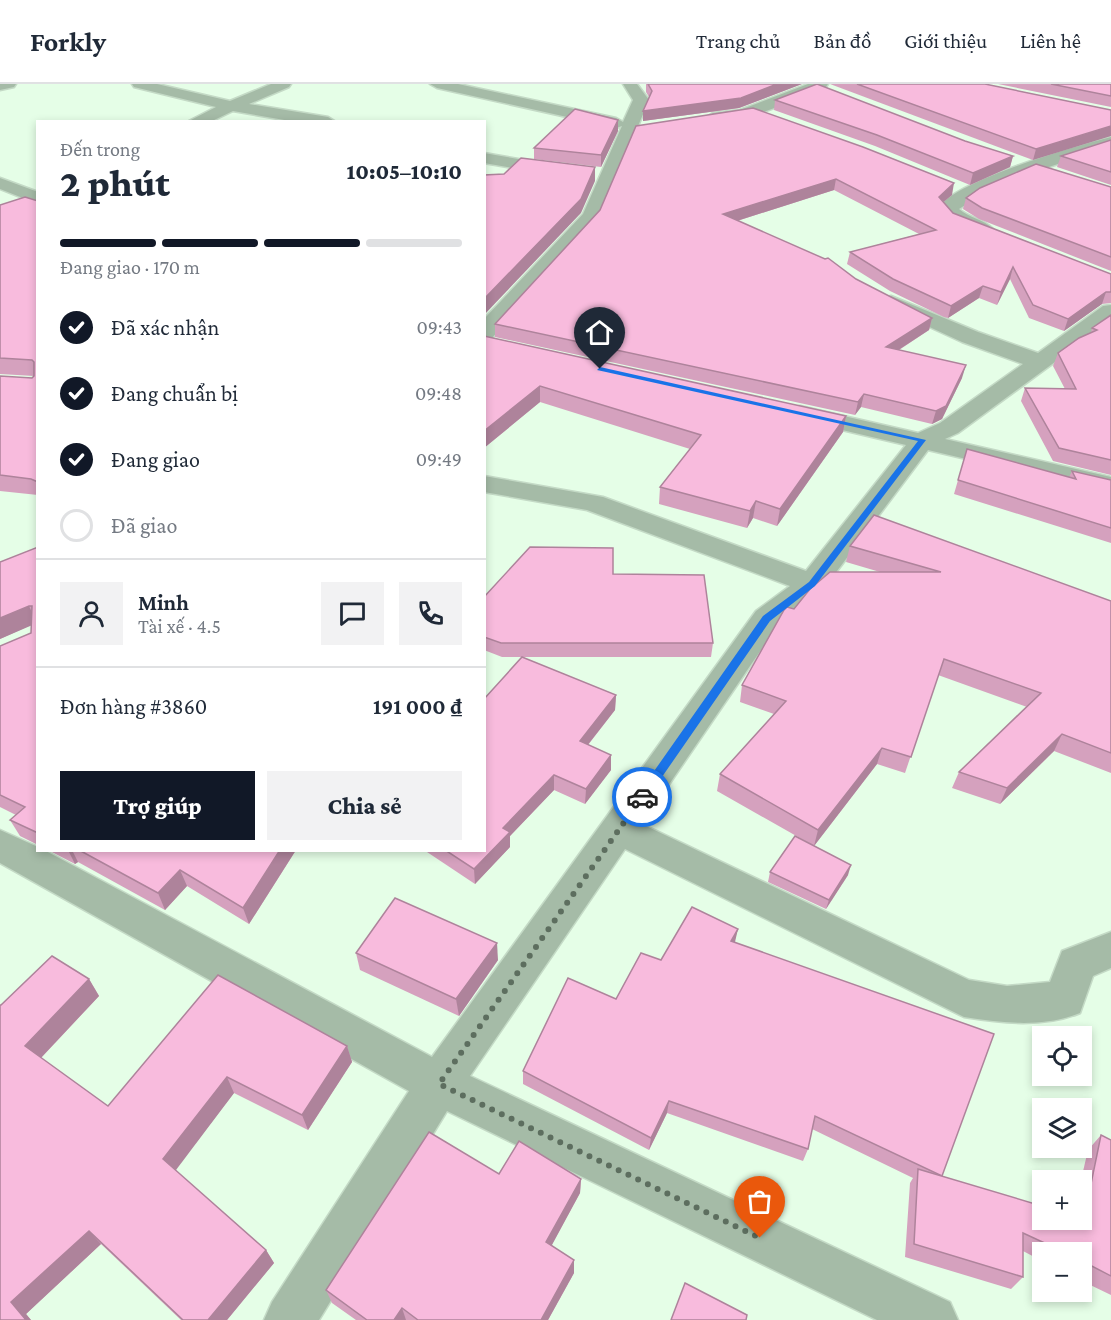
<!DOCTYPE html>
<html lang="vi">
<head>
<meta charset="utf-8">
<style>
	:root { --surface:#fff; --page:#f2f2f3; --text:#1f2937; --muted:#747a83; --line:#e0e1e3; --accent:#111827 }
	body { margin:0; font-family:"Crimson Pro",serif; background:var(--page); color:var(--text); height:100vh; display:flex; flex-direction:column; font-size:22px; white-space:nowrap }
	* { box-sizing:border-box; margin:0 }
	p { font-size:20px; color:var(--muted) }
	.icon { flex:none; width:33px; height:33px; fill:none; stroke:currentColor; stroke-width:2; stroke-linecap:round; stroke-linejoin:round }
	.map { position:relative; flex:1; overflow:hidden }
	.drawer { position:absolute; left:36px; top:36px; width:450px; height:732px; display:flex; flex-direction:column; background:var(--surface); border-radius:0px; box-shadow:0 3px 9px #0003 }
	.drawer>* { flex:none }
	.tools { position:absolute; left:1032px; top:942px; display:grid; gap:12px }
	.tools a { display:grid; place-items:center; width:60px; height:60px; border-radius:0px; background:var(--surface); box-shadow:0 3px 9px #0003; font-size:30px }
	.pin { position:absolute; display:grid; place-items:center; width:51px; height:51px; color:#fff; margin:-62px -26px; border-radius:50% 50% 50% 0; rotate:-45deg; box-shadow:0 0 6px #0007 }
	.pin .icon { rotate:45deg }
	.courier { position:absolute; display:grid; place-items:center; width:60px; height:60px; margin:-30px; border:4px solid #1a73e8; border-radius:50%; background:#fff; color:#222; box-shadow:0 2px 8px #0007 }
	.head em { font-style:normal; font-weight:800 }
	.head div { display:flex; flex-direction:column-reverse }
	.head { display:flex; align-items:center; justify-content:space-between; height:102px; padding:0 24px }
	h1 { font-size:39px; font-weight:800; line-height:45px }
	.bar { display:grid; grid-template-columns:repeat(4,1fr); gap:9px 6px; align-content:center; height:72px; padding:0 24px }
	.bar i { height:8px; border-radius:4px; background:var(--line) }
	.bar .current { background:var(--accent) }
	.bar p { grid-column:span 4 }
	.line { display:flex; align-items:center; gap:15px; padding:0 24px; border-top:2px solid var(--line) }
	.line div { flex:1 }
	.round { display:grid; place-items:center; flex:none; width:63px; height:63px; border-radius:0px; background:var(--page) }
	ol { padding:0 24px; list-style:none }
	li { display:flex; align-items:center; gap:18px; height:66px }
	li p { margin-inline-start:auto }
	li .icon { padding:6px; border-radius:50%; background:var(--accent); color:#fff; stroke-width:4 }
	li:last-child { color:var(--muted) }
	li i { width:33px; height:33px; border:3px solid var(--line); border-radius:50% }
	.primary-button { display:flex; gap:12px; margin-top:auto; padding:12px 24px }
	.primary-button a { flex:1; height:69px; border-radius:0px; background:var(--accent); color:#fff; font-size:24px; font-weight:800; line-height:69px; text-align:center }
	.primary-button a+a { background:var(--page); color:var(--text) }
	header { display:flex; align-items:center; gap:36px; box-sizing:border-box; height:84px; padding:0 30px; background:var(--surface); border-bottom:2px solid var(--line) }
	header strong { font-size:28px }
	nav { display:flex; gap:33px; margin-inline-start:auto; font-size:21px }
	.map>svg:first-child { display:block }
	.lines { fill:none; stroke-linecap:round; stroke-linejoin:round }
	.minor-casing { stroke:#c4dac6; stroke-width:3 }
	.minor { fill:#a5bba7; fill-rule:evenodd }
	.wall { fill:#d5a1be }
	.shaded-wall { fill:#ae839b }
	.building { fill:#f8bbdd; stroke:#ae839b; stroke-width:1.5 }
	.route { fill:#1a73e8 }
	.done { stroke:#5d6e5f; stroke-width:6; stroke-dasharray:0 10.8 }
</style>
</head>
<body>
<header>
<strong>Forkly</strong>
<nav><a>Trang chủ</a><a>Bản đồ</a><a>Giới thiệu</a><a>Liên hệ</a></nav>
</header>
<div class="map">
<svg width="1111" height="1236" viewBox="0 0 1111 1236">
	<rect width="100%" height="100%" fill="#e5fee7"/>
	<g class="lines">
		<defs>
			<g id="minor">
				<polygon points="0,0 16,0 14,3 0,6"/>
				<polygon points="132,0 157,0 230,17 271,0 291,0 289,3 249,20 328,33 336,38 296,38 233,27 210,38 187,38 216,23 134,3"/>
				<polygon points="430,0 458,0 616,34 623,38 633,16 623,0 637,0 649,16 600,132 492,254 484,256 484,235 583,130 622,42 616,44 437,4"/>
				<path d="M 808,0 L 828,0 L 826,3 C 806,11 720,51 705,34 L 713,29 L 740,26 Z"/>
				<path d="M 1111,53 L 1111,63 C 1059,80 1005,94 959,125 C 969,134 984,135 993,145 L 990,149 C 972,153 948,138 938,124 C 957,96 1076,62 1111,53 Z"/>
				<polygon points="484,69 559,82 565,83 568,87 565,91 559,92 484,79"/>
				<polygon points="0,94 38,108 38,120 0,105"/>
				<path d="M 891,212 L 978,248 L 1038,269 L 1103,222 L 1111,221 L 1111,237 L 958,349 L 945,355 L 1111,393 L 1111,409 L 928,366 L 822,507 L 778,541 L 642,740 L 969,896 L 1007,902 L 1050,898 L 1062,867 L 1111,848 L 1111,884 L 1093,892 L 1080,929 C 1043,944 1002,939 964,933 L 625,765 L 470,992 L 950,1218 L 958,1236 L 877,1236 L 447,1027 L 319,1236 L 264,1236 L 272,1218 L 409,1007 L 0,779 L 0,746 L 38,763 L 38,766 L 44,766 L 432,973 L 756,527 L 790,502 L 587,426 L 484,408 L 484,392 L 603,413 L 806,487 L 906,361 L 791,334 L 788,329 L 791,324 L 800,322 L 918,349 L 940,339 L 1023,280 L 962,258 L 884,222 L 880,218 L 884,214 Z"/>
			</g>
		</defs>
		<use href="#minor" class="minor-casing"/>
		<use href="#minor" class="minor"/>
	</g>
	<g class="wall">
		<polygon points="646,0 802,0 739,24 643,37 649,13 646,8"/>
		<polygon points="830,0 985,0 1111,26 1033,76"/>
		<polygon points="998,0 1111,0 1111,23"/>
		<polygon points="775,16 965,57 1013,72 1010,83 970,101 875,62 774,26"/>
		<polygon points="636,42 952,111 943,118 953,129 1111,190 1111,219 1102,220 1064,247 1029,234 1010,195 997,221 979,214 948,234 944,233 890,207 847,180 850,168 919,150 834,106 737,137 932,234 929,246 899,266 962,294 942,335 932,340 861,323 855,331 495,253 495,240 600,126"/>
		<polygon points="618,47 601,83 534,75 534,64"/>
		<polygon points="1111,56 1111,101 1057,83 1061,72"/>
		<polygon points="1111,103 1111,187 979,135 963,125 966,114"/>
		<polygon points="38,117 38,411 0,407 0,292 32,294 34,292 0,290 0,121"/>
		<polygon points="1111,231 1111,391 1053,377 1021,317 1025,304 1065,305 1053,282 1058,269 1091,249 1092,244"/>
		<polygon points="484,252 846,332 843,348 777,442 753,434 747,444 659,420 660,403 690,365 540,318 484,364"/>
		<polygon points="967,365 1069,393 1072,387 1111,396 1111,459 954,410"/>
		<polygon points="850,462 1111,517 1111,689 1054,667 1000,720 952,704 959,688 1027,623 938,591 905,689 877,680 814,762 717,707 720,690 774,630 740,618 742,601 794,525 880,488 846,478"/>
		<polygon points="38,463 38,761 20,752 10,736 16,731 0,723 0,562 31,549 31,541 0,555 0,478"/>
		<polygon points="613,490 713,559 711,573 502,573 484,566 484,513"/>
		<polygon points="616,611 615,626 588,661 611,686 585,720 554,706 510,752 510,763 475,800 424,766 484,766"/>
		<polygon points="48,766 296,766 249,840 187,802 165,826 78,778 75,780"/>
		<polygon points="770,788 848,791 826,825 768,798"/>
		<polygon points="735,859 942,1092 1082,1136 1081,1096 1088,1066 1101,1051 1111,1056 1111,1211 1082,1197 1082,1168 1042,1168 1042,1177 1023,1167 1023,1193 1011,1205 905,1173 910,1099 913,1094 812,1045 808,1065 803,1077 667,1029 649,1066 523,1000 523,987 616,915 661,876"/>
		<polygon points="356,869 498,876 459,932 360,886"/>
		<polygon points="89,895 99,912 41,974 108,1022 347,962 352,978 308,1046 234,1009 175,1086 266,1166 274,1179 227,1236 181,1236 101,1160 26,1230 31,1236 0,1236 1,921"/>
		<polygon points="499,1090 581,1095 580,1109 551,1162 574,1189 548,1236 356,1236 332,1219 326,1206"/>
	</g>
	<g class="shaded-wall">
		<polygon points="777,0 802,0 739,24 643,37 643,27"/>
		<polygon points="618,36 618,47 601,83 601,71"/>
		<polygon points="1111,42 1111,52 1033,76 1036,65"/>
		<polygon points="1013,72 1010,83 970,101 973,89"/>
		<polygon points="595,83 595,97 581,129 484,231 484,215"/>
		<polygon points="836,95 834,106 721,142 723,130"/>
		<polygon points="954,99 952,111 936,124 939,113"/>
		<polygon points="1013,183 1010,195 997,221 1001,208"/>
		<polygon points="983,202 979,214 948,234 951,222"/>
		<polygon points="1106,208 1102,220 1064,247 1068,235"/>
		<polygon points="932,234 929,246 883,276 886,263"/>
		<polygon points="966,281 962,294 942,335 932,340 936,327"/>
		<polygon points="540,302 540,318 484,364 484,347"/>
		<polygon points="864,310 861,323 855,331 858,318"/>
		<polygon points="846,332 843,348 777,442 780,425"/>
		<polygon points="756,417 753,434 747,444 750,427"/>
		<polygon points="29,522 37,539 0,555 0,534"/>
		<polygon points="616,611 615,626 579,672 580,657"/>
		<polygon points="1062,650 1054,667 1000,720 1007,704"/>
		<polygon points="882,664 877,680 814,762 818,746"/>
		<polygon points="611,671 611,686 585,720 586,705"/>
		<polygon points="554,691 554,706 510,752 510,763 475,800 474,785 503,744"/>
		<polygon points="68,766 72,766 78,778 75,780"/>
		<polygon points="280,766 296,766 249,840 243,824"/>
		<polygon points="851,781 848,791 826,825 829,816"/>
		<polygon points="180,786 187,802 165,826 158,809"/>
		<polygon points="738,845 735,858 728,871 731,857"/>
		<polygon points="497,859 498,876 459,932 456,915"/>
		<polygon points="89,895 99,912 37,978 25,962"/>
		<polygon points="347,962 352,978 308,1046 302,1031"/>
		<polygon points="227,993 234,1009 173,1090 163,1075"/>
		<polygon points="669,1017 667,1029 649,1066 651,1054"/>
		<polygon points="581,1095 580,1109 546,1172 546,1158"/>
		<polygon points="89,1147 101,1160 26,1230 31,1236 26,1236 11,1218"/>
		<polygon points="266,1166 274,1179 227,1236 208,1236"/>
		<polygon points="574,1176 574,1189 548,1236 541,1236"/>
		<polygon points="402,1224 406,1236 394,1236"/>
	</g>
	<g class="building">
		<polygon points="648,0 777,0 741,14 643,27 652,7"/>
		<polygon points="817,0 965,57 1013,72 973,89 877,51 775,16"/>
		<polygon points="857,0 985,0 1111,26 1111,42 1036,65"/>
		<polygon points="1051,0 1111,0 1111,12"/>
		<polygon points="753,24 863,63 954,99 939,113 953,129 1111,190 1111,208 1106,208 1068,235 1033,221 1013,183 1001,208 983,202 951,222 947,220 893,195 850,168 936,146 836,95 723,130 825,175 828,174 856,195 932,234 886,263 966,281 946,322 936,327 864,310 858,318 495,240 600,126 636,42"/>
		<polygon points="575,25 618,36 601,71 534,64"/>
		<polygon points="1111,56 1111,88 1061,72"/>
		<polygon points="521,74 595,83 581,115 484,215 484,91 504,90"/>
		<polygon points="1036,80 1111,103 1111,173 982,124 966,114 980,104"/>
		<polygon points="25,113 38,117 38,398 31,395 0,391 0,292 32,294 34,292 34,278 32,276 0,274 0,121"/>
		<polygon points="1111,231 1111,376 1059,364 1025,304 1076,305 1058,269 1079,254 1097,246 1092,244"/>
		<polygon points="484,252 846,332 780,425 756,417 750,427 660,403 701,351 540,302 484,347"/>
		<polygon points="967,365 1076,395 1072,387 1111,396 1111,444 958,396"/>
		<polygon points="874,431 1111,517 1111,669 1062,650 1007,704 959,688 1041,609 944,575 911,673 882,664 818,746 720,690 786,617 742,601 784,526 787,523 794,525 810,505 830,488 941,488 850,462"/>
		<polygon points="38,463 38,749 10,736 25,723 0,711 0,562 31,549 32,522 29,522 0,534 0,478"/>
		<polygon points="530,463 613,464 613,490 704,491 713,559 501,559 484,553 484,513"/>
		<polygon points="522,573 616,611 580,657 611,671 586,705 554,691 503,744 510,748 474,785 445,766 484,766 484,615"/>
		<polygon points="795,752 851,781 829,816 770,788"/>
		<polygon points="79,766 280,766 243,824 180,786 158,809"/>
		<polygon points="395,814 497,859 456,915 356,869"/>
		<polygon points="692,823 738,845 731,857 994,950 942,1092 815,1032 808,1065 669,1017 651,1054 523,987 568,894 616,915 641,869 661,876"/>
		<polygon points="52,872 89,895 25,962 108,1022 218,891 347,962 302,1031 227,993 163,1075 266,1166 208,1236 183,1236 89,1147 11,1218 26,1236 0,1236 0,921 1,921"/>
		<polygon points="429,1048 499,1090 519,1057 581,1095 546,1158 574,1176 541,1236 418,1236 402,1224 394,1236 367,1236 326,1206"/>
		<polygon points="1101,1051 1111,1056 1111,1192 1082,1177 1082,1168 1064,1168 1023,1149 1023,1193 914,1160 918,1085 1042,1122 1042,1136 1082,1136 1082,1133 1084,1134"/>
		<polygon points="685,1199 747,1231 746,1236 671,1236"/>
	</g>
	<polygon class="route" points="600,283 926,356 815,502 770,537 646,716 642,717 637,713 638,710 763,532 809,498 918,357 597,286"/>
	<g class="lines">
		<polyline class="done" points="642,713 439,1000 760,1154"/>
	</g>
</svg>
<div class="tools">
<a><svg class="icon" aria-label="locate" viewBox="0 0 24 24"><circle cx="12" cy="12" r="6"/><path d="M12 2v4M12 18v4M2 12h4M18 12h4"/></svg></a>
<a><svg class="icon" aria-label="layers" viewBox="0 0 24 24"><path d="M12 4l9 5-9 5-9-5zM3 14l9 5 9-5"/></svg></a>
<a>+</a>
<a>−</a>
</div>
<div class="pin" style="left:760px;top:1154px;background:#ea580c"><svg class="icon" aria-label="bag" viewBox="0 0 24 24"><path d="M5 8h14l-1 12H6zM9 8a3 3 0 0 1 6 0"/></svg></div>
<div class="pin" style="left:600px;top:285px;background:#1f2937"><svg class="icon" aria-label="home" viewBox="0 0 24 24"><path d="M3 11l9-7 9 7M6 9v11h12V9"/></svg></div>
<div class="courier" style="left:642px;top:713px"><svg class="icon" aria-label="car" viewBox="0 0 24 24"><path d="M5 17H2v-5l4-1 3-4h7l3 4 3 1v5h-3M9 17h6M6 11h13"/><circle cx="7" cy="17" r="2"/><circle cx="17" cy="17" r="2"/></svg></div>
<section class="drawer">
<div class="head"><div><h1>2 phút</h1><p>Đến trong</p></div><em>10:05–10:10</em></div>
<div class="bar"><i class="current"></i><i class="current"></i><i class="current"></i><i></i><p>Đang giao · 170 m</p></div>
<ol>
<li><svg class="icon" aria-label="check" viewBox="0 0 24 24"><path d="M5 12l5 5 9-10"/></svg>Đã xác nhận<p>09:43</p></li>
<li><svg class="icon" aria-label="check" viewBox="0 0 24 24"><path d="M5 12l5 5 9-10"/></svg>Đang chuẩn bị<p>09:48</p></li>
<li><svg class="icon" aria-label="check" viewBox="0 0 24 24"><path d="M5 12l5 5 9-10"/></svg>Đang giao<p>09:49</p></li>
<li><i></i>Đã giao</li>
</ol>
<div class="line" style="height:108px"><a class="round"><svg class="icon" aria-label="person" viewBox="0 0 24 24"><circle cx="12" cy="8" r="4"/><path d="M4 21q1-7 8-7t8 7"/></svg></a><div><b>Minh</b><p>Tài xế · 4.5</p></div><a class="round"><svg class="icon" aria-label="chat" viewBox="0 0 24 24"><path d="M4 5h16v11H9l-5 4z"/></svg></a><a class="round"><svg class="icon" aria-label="phone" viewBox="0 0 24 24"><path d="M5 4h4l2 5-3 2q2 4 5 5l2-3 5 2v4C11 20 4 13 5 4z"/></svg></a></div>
<div class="line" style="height:78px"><div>Đơn hàng #3860</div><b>191 000 ₫</b></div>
<div class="primary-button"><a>Trợ giúp</a><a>Chia sẻ</a></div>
</section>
</div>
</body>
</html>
